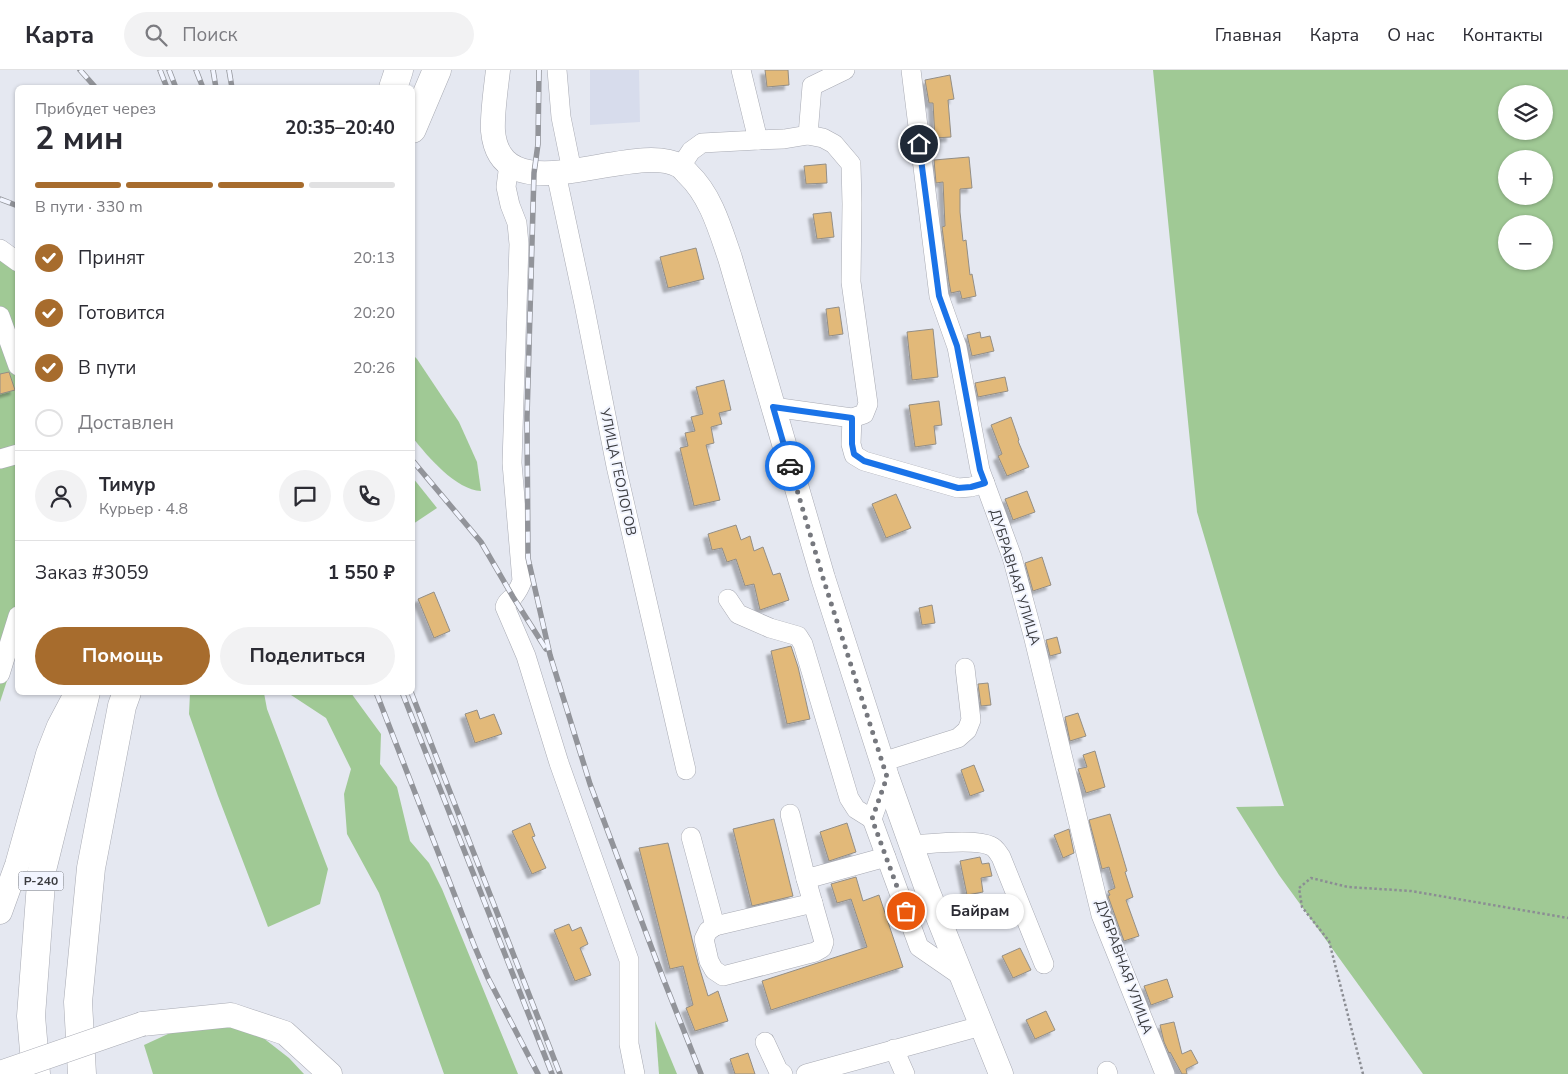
<!DOCTYPE html>
<html lang="ru">
<head>
<meta charset="utf-8">
<style>
	:root { --surface:#fff; --page:#f2f2f3; --text:#2b2b33; --muted:#7c7c81; --line:#e1e1e2; --accent:#a76c2d }
	body { margin:0; font-family:"Nunito Sans",sans-serif; background:var(--page); color:var(--text); height:100vh; display:flex; flex-direction:column; font-size:19px; white-space:nowrap }
	* { box-sizing:border-box; margin:0 }
	p { font-size:16px; color:var(--muted) }
	.icon { flex:none; width:28px; height:28px; fill:none; stroke:currentColor; stroke-width:2; stroke-linecap:round; stroke-linejoin:round }
	.map { position:relative; flex:1; overflow:hidden }
	.sheet { position:absolute; left:15px; top:15px; width:400px; height:610px; display:flex; flex-direction:column; background:var(--surface); border-radius:8px; box-shadow:0 1px 4px #0004 }
	.sheet>* { flex:none }
	.buttons { position:absolute; left:1498px; top:15px; display:grid; gap:10px }
	.buttons a { display:grid; place-items:center; width:55px; height:55px; border-radius:50%; background:var(--surface); box-shadow:0 1px 4px #0004; font-size:25px }
	.pin { position:absolute; display:grid; place-items:center; width:42px; height:42px; color:#fff; margin:-21px; border:2px solid #fff; border-radius:50%; box-shadow:0 1px 5px #0007 }
	.courier { position:absolute; display:grid; place-items:center; width:50px; height:50px; margin:-25px; border:4px solid #1a73e8; border-radius:50%; background:#fff; color:#222; box-shadow:0 1px 6px #0007 }
	.bubble { position:absolute; height:35px; border-radius:18px; background:var(--surface); box-shadow:0 1px 4px #0004; font-size:16px; font-weight:700; line-height:35px; text-align:center }
	.head em { font-style:normal; font-weight:700 }
	.head div { display:flex; flex-direction:column-reverse }
	.head { display:flex; align-items:center; justify-content:space-between; height:85px; padding:0 20px }
	h1 { font-size:32px; font-weight:700; line-height:38px }
	.bar { display:grid; grid-template-columns:repeat(4,1fr); gap:8px 5px; align-content:center; height:60px; padding:0 20px }
	.bar i { height:6px; border-radius:4px; background:var(--line) }
	.bar .on { background:var(--accent) }
	.bar p { grid-column:span 4 }
	.line { display:flex; align-items:center; gap:12px; padding:0 20px; border-top:1px solid var(--line) }
	.line div { flex:1 }
	.round { display:grid; place-items:center; flex:none; width:52px; height:52px; border-radius:26px; background:var(--page) }
	ol { padding:0 20px; list-style:none }
	li { display:flex; align-items:center; gap:15px; height:55px }
	li p { margin-inline-start:auto }
	li .icon { padding:5px; border-radius:50%; background:var(--accent); color:#fff; stroke-width:4 }
	li:last-child { color:var(--muted) }
	li i { width:28px; height:28px; border:2px solid var(--line); border-radius:50% }
	.button { display:flex; gap:10px; margin-top:auto; padding:10px 20px }
	.button a { flex:1; height:58px; border-radius:30px; background:var(--accent); color:#fff; font-size:20px; font-weight:700; line-height:58px; text-align:center }
	.button a+a { background:var(--page); color:var(--text) }
	header { display:flex; align-items:center; gap:30px; box-sizing:border-box; height:70px; padding:0 25px; background:var(--surface); border-bottom:1px solid var(--line) }
	header strong { font-size:24px }
	nav { display:flex; gap:28px; margin-inline-start:auto; font-size:18px }
	.search { width:350px; height:45px; background:var(--page); display:flex; align-items:center; gap:12px; box-sizing:border-box; padding:0 18px; border-radius:28px; color:var(--muted); font-size:19px }
	.map>svg:first-child { display:block }
	.built { fill:#d7dcec }
	.green { fill:#a0c995; fill-rule:evenodd }
	.building { fill:#e2b979; stroke:#938e86; filter:url(#shadow) }
	.lines { fill:none; stroke-linecap:round; stroke-linejoin:round }
	.minor-casing { stroke:#a8aab3; stroke-width:20 }
	.major-casing { stroke:#a8aab3; stroke-width:25 }
	.highway-casing { stroke:#a8aab3; stroke-width:29 }
	.path { stroke:#8b8d93; stroke-width:2.5; stroke-dasharray:2.5 2.5; stroke-linecap:butt }
	.minor { stroke:#fff; stroke-width:19 }
	.major { stroke:#fff; stroke-width:24 }
	.highway { stroke:#fff; stroke-width:28 }
	.rail-casing { stroke:#92949a; stroke-width:5.5 }
	.rail { stroke:#f2f5ff; stroke-width:4; stroke-dasharray:11; stroke-linecap:butt }
	.major-bridge-casing { stroke:#a8aab3; stroke-width:25; stroke-linecap:butt }
	.major-bridge { stroke:#fff; stroke-width:24 }
	.done { stroke:#76787e; stroke-width:5; stroke-dasharray:0 9 }
	.route { stroke:#1a73e8; stroke-width:6 }
	.labels { text-anchor:middle; dominant-baseline:central; stroke-width:4; stroke-linejoin:round; paint-order:stroke }
	.shield { fill:#f2f5ff; stroke:#727479; stroke-width:1 }
	.shield-label { font-size:12px; font-weight:bold; fill:#3b3c40 }
	.street-label { font-size:14px; fill:#3b3c40; stroke:#f2f5ff }
</style>
</head>
<body>
<header>
<strong>Карта</strong>
<div class="search"><svg class="icon" aria-label="search" viewBox="0 0 24 24"><circle cx="10" cy="10" r="6"/><path d="M15 15l6 6"/></svg>Поиск</div>
<nav><a>Главная</a><a>Карта</a><a>О нас</a><a>Контакты</a></nav>
</header>
<div class="map">
<svg width="1568" height="1004" viewBox="0 0 1568 1004">
	<defs>
		<filter id="shadow"><feDropShadow dx="-4.5" dy="4.5" stdDeviation="1" flood-color="#0004"/></filter>
	</defs>
	<rect width="100%" height="100%" fill="#e5e8f1"/>
	<polygon class="built" points="590,0 639,0 640,52 590,55"/>
	<g class="green">
		<path d="M 1153,0 L 1568,0 L 1568,1004 L 1423,1004 L 1279,805 L 1236,737 L 1284,736 L 1197,442 ZM 1506,24 L 1544,24 L 1544,61 L 1506,61 ZM 1506,89 L 1544,89 L 1544,126 L 1506,126 ZM 1506,154 L 1544,154 L 1544,191 L 1506,191 Z"/>
		<polygon points="0,171 18,185 18,577 0,632"/>
		<path d="M 413,285 L 417,289 L 459,352 L 477,392 L 481,421 C 456,420 428,387 413,368 Z"/>
		<polygon points="413,408 437,438 413,454 412,454"/>
		<polygon points="190,623 264,623 267,639 328,799 320,834 268,857 218,726 189,644"/>
		<polygon points="291,623 351,623 381,664 380,694 397,717 410,771 429,793 442,819 518,1004 444,1004 379,823 347,764 344,724 351,699 326,648 291,625"/>
		<polygon points="655,951 677,1004 659,1004"/>
		<polygon points="224,955 262,967 289,988 304,1004 153,1004 144,975 181,958"/>
	</g>
	<g class="building">
		<polygon points="765,0 788,0 789,15 767,17"/>
		<polygon points="950,5 954,29 948,30 951,67 935,68 933,33 929,33 925,10"/>
		<polygon points="969,87 972,118 960,119 960,142 963,171 966,170 970,205 972,204 976,226 962,229 960,221 951,223 949,212 942,157 945,156 943,112 936,113 934,90"/>
		<polygon points="826,94 827,113 806,114 804,96"/>
		<polygon points="831,142 834,167 817,169 813,144"/>
		<polygon points="696,178 704,209 668,218 660,187"/>
		<polygon points="839,237 843,264 829,266 826,239"/>
		<polygon points="933,259 938,307 912,310 907,262"/>
		<polygon points="980,262 981,268 990,266 994,281 972,286 967,265"/>
		<polygon points="9,302 15,320 0,324 0,304"/>
		<polygon points="1005,307 1008,321 978,327 975,313"/>
		<polygon points="724,310 731,340 719,343 722,354 711,357 714,373 706,375 720,430 694,436 680,378 688,376 685,363 695,361 691,347 703,344 696,317"/>
		<polygon points="939,331 942,355 934,356 936,374 915,377 909,335"/>
		<polygon points="1011,347 1019,370 1018,371 1029,397 1007,406 998,386 1002,384 991,355"/>
		<polygon points="1027,421 1035,442 1013,450 1005,429"/>
		<polygon points="896,424 911,458 886,468 872,434"/>
		<polygon points="736,455 741,470 750,466 754,481 763,477 773,505 780,503 789,530 760,540 754,514 745,516 736,489 727,492 722,478 712,480 708,464"/>
		<polygon points="1042,487 1051,515 1033,521 1025,493"/>
		<polygon points="434,522 450,561 434,568 418,529"/>
		<polygon points="932,535 935,553 922,555 919,538"/>
		<polygon points="1057,567 1061,583 1050,586 1046,570"/>
		<polygon points="791,576 798,597 810,649 787,654 771,581"/>
		<polygon points="988,613 991,635 981,636 978,614"/>
		<polygon points="477,640 480,649 494,644 502,664 475,673 465,644"/>
		<polygon points="1078,643 1086,666 1070,671 1065,647"/>
		<polygon points="1095,681 1105,717 1086,723 1078,699 1087,697 1083,685"/>
		<polygon points="974,695 984,721 970,726 961,700"/>
		<polygon points="1110,744 1127,801 1125,802 1133,827 1126,830 1139,866 1124,871 1108,826 1110,825 1108,821 1115,818 1109,797 1102,799 1089,750"/>
		<polygon points="774,749 793,826 752,836 733,759"/>
		<polygon points="530,753 535,766 532,767 546,798 532,804 512,761"/>
		<polygon points="847,753 856,782 829,791 820,762"/>
		<polygon points="1069,759 1074,783 1063,788 1054,765"/>
		<polygon points="668,773 698,893 708,926 718,921 728,951 695,961 686,938 693,935 683,896 670,899 639,778"/>
		<polygon points="980,787 982,794 989,793 992,806 981,808 983,822 967,825 960,791"/>
		<polygon points="856,807 863,831 879,825 903,897 771,940 762,911 867,877 851,829 837,833 831,814"/>
		<polygon points="569,854 572,861 581,857 588,874 580,878 591,905 575,911 554,860"/>
		<polygon points="1020,878 1031,900 1013,908 1002,886"/>
		<polygon points="1167,909 1173,927 1151,935 1144,916"/>
		<polygon points="1046,941 1055,960 1035,969 1026,950"/>
		<polygon points="1174,952 1182,984 1191,980 1198,993 1186,999 1187,1004 1182,1004 1170,982 1169,983 1164,972 1160,955"/>
		<polygon points="748,983 755,1004 735,1004 730,989"/>
	</g>
	<g class="lines">
		<defs>
			<g id="minor">
				<polyline points="557,0 561,47 572,101"/>
				<polyline points="911,0 939,226 957,277 980,400 1012,487 1033,565 1101,845 1165,1004"/>
				<polyline points="758,70 784,69 808,65 812,16 845,0"/>
				<path d="M 509,94 L 506,117 L 510,135 L 517,153 L 519,174 L 512,393 L 522,511 C 520,517 517,522 513,527 C 509,531 507,531 505,537 L 526,586 L 559,693 L 629,890 L 629,974 L 635,1004"/>
				<polyline points="681,96 691,81 702,73 758,70 741,0"/>
				<polyline points="556,103 584,234 616,396 686,700"/>
				<polyline points="0,179 18,192"/>
				<polyline points="0,246 18,296"/>
				<polyline points="773,337 852,348 864,344 868,334 851,212 852,134 851,94 834,74 823,68 808,65"/>
				<polyline points="852,348 851,374 854,385 864,391 958,418 971,417 985,413"/>
				<polyline points="0,389 18,384"/>
				<polyline points="728,529 738,544 770,558 798,566 803,574 849,728 856,739 872,749"/>
				<polyline points="0,604 18,546"/>
				<polyline points="882,692 958,668 967,660 971,650 965,598"/>
				<polyline points="887,707 872,749 919,877 961,906"/>
				<polyline points="790,744 806,809 886,787"/>
				<polyline points="691,767 715,856 708,861 704,869 709,891 714,900 723,906 815,882 822,878 824,872 806,809"/>
				<path d="M 911,775 C 930,774 975,768 991,776 C 996,778 998,783 1001,787 L 1044,894"/>
				<polyline points="715,856 813,833"/>
				<polyline points="765,972 778,1000 783,1004"/>
				<polyline points="894,979 905,1004"/>
				<polyline points="1107,1001 1108,1004"/>
				<polyline points="806,1004 981,956"/>
			</g>
			<g id="major">
				<path d="M 498,0 C 496,18 492,43 493,61 C 501,148 633,69 680,96 C 683,98 686,102 688,104 C 711,126 720,159 730,188 L 823,508 L 887,707 L 928,822 L 1001,1004"/>
				<polyline points="0,842 17,795 48,684 59,656 77,622"/>
				<polyline points="142,954 231,945 285,963 330,1004"/>
			</g>
			<g id="highway">
				<polyline points="393,18 399,0"/>
				<polyline points="412,59 437,0"/>
				<polyline points="36,1004 31,946 42,800 86,622"/>
				<polyline points="82,1004 78,932 91,798 122,636 127,622"/>
			</g>
		</defs>
		<use href="#minor" class="minor-casing"/>
		<use href="#major" class="major-casing"/>
		<use href="#highway" class="highway-casing"/>
		<polyline class="path" points="1363,1004 1329,871 1302,837 1299,818 1311,808 1348,817 1411,821 1568,848"/>
		<use href="#minor" class="minor"/>
		<use href="#major" class="major"/>
		<use href="#highway" class="highway"/>
		<defs>
			<g id="rail">
				<polyline points="80,0 96,18"/>
				<polyline points="160,0 167,18"/>
				<polyline points="169,0 176,18"/>
				<polyline points="196,0 203,18"/>
				<polyline points="213,0 216,18"/>
				<polyline points="229,0 232,18"/>
				<polyline points="539,0 538,74 534,103 527,347 528,488 550,585 590,714 663,908 701,1004"/>
				<polyline points="0,129 18,136"/>
				<polyline points="412,390 481,472 513,527 546,579"/>
				<polyline points="376,622 474,875 488,908 538,1004"/>
				<polyline points="402,622 552,1004"/>
				<polyline points="411,622 560,1004"/>
			</g>
		</defs>
		<use href="#rail" class="rail-casing"/>
		<use href="#rail" class="rail"/>
		<defs>
			<polyline id="major-bridge" points="0,1003 142,954"/>
		</defs>
		<use href="#major-bridge" class="major-bridge-casing"/>
		<use href="#major-bridge" class="major-bridge"/>
	</g>
	<g class="lines">
		<polyline class="done" points="790,396 823,508 887,707 872,749 906,841"/>
		<polyline class="route" points="790,396 773,337 852,348 852,374 854,384 864,391 958,418 971,417 985,413 980,400 957,276 939,226 919,74"/>
	</g>
	<g class="labels">
		<rect class="shield" x="18.5" y="801.5" width="45" height="19" rx="4"/>
		<g class="shield-label">
			<text x="41" y="811">Р-240</text>
		</g>
		<g class="street-label">
			<text transform="translate(618 402) rotate(78)">УЛИЦА ГЕОЛОГОВ</text>
			<text transform="translate(1015 507) rotate(73)">ДУБРАВНАЯ УЛИЦА</text>
			<text transform="translate(1124 897) rotate(70)">ДУБРАВНАЯ УЛИЦА</text>
		</g>
	</g>
</svg>
<div class="buttons">
<a><svg class="icon" aria-label="layers" viewBox="0 0 24 24"><path d="M12 4l9 5-9 5-9-5zM3 14l9 5 9-5"/></svg></a>
<a>+</a>
<a>−</a>
</div>
<div class="pin" style="left:906px;top:841px;background:#ea580c"><svg class="icon" aria-label="bag" viewBox="0 0 24 24"><path d="M5 8h14l-1 12H6zM9 8a3 3 0 0 1 6 0"/></svg></div>
<div class="pin" style="left:919px;top:74px;background:#1f2937"><svg class="icon" aria-label="home" viewBox="0 0 24 24"><path d="M3 11l9-7 9 7M6 9v11h12V9"/></svg></div>
<div class="courier" style="left:790px;top:396px"><svg class="icon" aria-label="car" viewBox="0 0 24 24"><path d="M5 17H2v-5l4-1 3-4h7l3 4 3 1v5h-3M9 17h6M6 11h13"/><circle cx="7" cy="17" r="2"/><circle cx="17" cy="17" r="2"/></svg></div>
<div class="bubble" style="left:936px;top:824px;width:88px">Байрам</div>
<section class="sheet">
<div class="head"><div><h1>2 мин</h1><p>Прибудет через</p></div><em>20:35–20:40</em></div>
<div class="bar"><i class="on"></i><i class="on"></i><i class="on"></i><i></i><p>В пути · 330 m</p></div>
<ol>
<li><svg class="icon" aria-label="check" viewBox="0 0 24 24"><path d="M5 12l5 5 9-10"/></svg>Принят<p>20:13</p></li>
<li><svg class="icon" aria-label="check" viewBox="0 0 24 24"><path d="M5 12l5 5 9-10"/></svg>Готовится<p>20:20</p></li>
<li><svg class="icon" aria-label="check" viewBox="0 0 24 24"><path d="M5 12l5 5 9-10"/></svg>В пути<p>20:26</p></li>
<li><i></i>Доставлен</li>
</ol>
<div class="line" style="height:90px"><a class="round"><svg class="icon" aria-label="person" viewBox="0 0 24 24"><circle cx="12" cy="8" r="4"/><path d="M4 21q1-7 8-7t8 7"/></svg></a><div><b>Тимур</b><p>Курьер · 4.8</p></div><a class="round"><svg class="icon" aria-label="chat" viewBox="0 0 24 24"><path d="M4 5h16v11H9l-5 4z"/></svg></a><a class="round"><svg class="icon" aria-label="phone" viewBox="0 0 24 24"><path d="M5 4h4l2 5-3 2q2 4 5 5l2-3 5 2v4C11 20 4 13 5 4z"/></svg></a></div>
<div class="line" style="height:65px"><div>Заказ #3059</div><b>1 550 ₽</b></div>
<div class="button"><a>Помощь</a><a>Поделиться</a></div>
</section>
</div>
</body>
</html>
